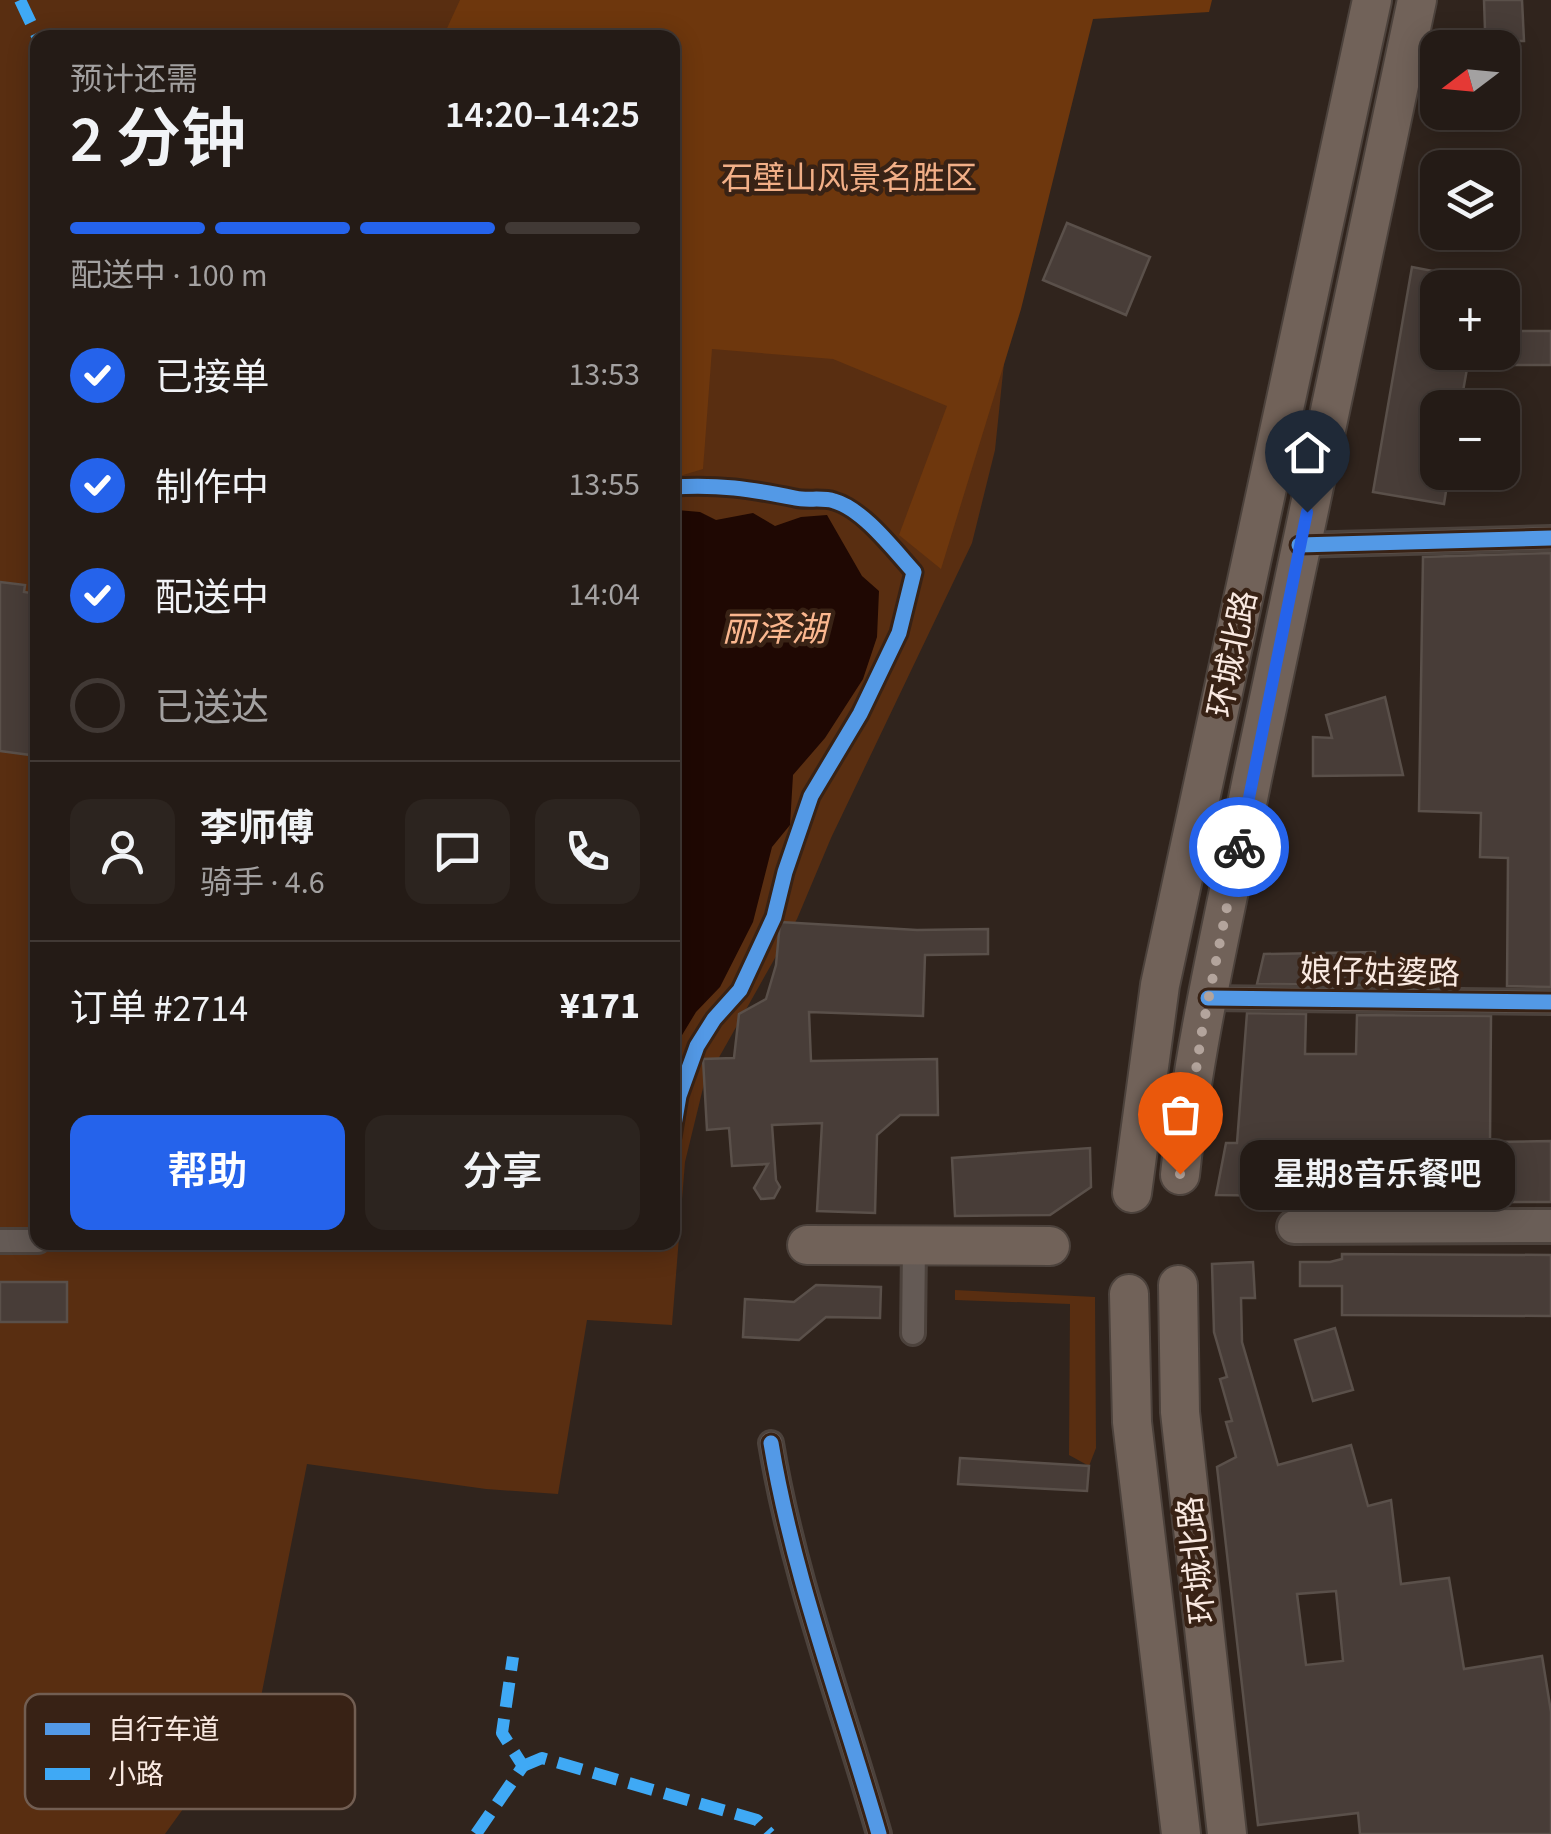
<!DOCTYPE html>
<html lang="zh">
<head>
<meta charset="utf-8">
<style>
	:root { --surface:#241b16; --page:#2c241f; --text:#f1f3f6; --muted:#a3a1a1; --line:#413935; --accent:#2563eb }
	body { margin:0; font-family:"Source Sans 3","Noto Sans SC",sans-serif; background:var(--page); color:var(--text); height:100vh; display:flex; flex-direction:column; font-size:38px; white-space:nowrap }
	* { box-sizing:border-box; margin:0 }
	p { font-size:32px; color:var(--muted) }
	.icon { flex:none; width:55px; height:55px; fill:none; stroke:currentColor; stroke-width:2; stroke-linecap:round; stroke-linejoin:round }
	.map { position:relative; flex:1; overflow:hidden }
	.panel { position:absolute; left:30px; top:30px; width:650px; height:1220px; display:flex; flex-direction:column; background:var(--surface); border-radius:20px; box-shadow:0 5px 25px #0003,0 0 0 2px var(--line) }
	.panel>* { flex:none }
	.needle { width:65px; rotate:254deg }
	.buttons { position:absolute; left:1420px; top:30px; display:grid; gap:20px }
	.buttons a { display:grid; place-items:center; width:100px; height:100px; border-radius:20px; background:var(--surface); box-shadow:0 5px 25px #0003,0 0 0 2px var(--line); font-size:50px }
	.pin { position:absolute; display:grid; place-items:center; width:85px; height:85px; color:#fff; margin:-102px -42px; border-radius:50% 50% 50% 0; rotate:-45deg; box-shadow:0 0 10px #0007 }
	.pin .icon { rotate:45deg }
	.courier { position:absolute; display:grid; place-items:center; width:100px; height:100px; margin:-50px; border:8px solid #2563eb; border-radius:50%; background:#fff; color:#222; box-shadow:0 2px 12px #0007 }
	.bubble { position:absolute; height:70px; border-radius:20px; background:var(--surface); box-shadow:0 5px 25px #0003,0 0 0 2px var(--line); font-size:32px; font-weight:600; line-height:70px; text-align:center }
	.head em { font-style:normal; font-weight:600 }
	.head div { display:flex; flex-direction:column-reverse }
	.head { display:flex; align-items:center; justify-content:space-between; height:170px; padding:0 40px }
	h1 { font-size:65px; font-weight:600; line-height:75px }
	.bar { display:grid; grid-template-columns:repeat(4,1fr); gap:15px 10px; align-content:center; height:120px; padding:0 40px }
	.bar i { height:12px; border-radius:8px; background:var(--line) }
	.bar .selected { background:var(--accent) }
	.bar p { grid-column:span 4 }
	.line { display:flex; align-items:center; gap:25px; padding:0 40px; border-top:2px solid var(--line) }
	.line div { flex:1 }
	.round { display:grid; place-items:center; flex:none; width:105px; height:105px; border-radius:20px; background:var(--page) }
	ol { padding:0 40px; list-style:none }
	li { display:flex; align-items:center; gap:30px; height:110px }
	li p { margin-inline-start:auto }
	li .icon { padding:10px; border-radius:50%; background:var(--accent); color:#fff; stroke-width:4 }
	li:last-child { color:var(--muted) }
	li i { width:55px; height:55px; border:5px solid var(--line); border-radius:50% }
	.cta { display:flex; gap:20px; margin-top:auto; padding:20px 40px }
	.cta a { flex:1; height:115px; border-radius:20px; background:var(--accent); color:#fff; font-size:40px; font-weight:600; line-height:115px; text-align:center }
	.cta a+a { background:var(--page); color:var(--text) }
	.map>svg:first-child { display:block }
	.green { fill:#592e11; fill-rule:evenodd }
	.forest { fill:#6e370d }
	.water { fill:#1f0803 }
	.building { fill:#483d38; stroke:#5a504a; stroke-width:2.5; fill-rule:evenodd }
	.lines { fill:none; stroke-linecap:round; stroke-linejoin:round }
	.minor-casing { stroke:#4c423c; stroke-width:28 }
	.secondary-casing { stroke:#4c423c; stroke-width:38 }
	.primary-casing { stroke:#4c423c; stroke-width:42 }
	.minor { stroke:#645a55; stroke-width:22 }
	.secondary { stroke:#6a5e57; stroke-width:32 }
	.primary { stroke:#716259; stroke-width:38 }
	.quiet { stroke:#3fa9f5; stroke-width:12; stroke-dasharray:25 12; stroke-linecap:butt }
	.cycleway-casing { stroke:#382215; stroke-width:21 }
	.cycleway { stroke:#5399e6; stroke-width:15 }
	.done { stroke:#b3a49c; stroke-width:10; stroke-dasharray:0 18 }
	.route { stroke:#2563eb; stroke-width:12 }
	.labels { text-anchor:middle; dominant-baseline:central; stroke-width:9; stroke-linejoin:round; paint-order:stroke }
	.park-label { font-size:32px; fill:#f2af87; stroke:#382215 }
	.street-label { font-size:32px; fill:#f9e9e1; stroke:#382215 }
	.water-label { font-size:35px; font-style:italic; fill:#fbb78f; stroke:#382215 }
	.key { fill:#382215; stroke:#725e52; stroke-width:2.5 }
	.key-label { font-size:28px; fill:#f9e9e1 }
</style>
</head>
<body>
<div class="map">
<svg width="1551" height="1834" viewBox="0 0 1551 1834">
	<rect width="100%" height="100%" fill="#30241d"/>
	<g class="green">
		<path d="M 0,0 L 1054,0 L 1009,315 L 995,450 L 972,543 L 831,838 L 797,919 L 704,1084 L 685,1162 L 672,1325 L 587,1320 L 558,1494 L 486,1489 L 307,1464 L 260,1702 L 165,1834 L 0,1834 ZM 38,38 L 672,38 L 672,1242 L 38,1242 Z"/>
		<polygon points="955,1290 1095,1297 1096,1448 1089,1466 1069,1455 1070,1304 955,1300"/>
	</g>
	<polygon class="forest" points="460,0 1212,0 1209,12 1093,19 1021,309 941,569 899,535 947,406 833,359 712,349 703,469 673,478 672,38 443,37"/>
	<polygon class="water" points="677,510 700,512 716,520 753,513 775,526 801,517 827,515 862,576 879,591 877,637 863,679 825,738 793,775 790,825 772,847 753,922 720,987 696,1012 673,1050 672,511"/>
	<g class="building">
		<polygon points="1484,0 1522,0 1524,41 1512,41 1512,48 1481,48 1481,30 1485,30"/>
		<polygon points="1067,223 1150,257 1126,315 1043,280"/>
		<polygon points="1412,267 1438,272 1438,352 1470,352 1460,408 1438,408 1438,472 1449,472 1444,504 1373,492"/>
		<rect x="1502" y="331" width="49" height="34"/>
		<polygon points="1551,553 1551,987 1507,986 1508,858 1480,857 1481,813 1419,811 1423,557"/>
		<polygon points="0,582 25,585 24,592 38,594 38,756 0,751"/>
		<polygon points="1385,697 1403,775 1313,776 1313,737 1332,738 1326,715"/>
		<polygon points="780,922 917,930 988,929 988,954 925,955 923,1016 809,1012 811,1061 937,1059 938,1115 900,1115 877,1135 875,1213 817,1211 822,1123 772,1125 776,1180 780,1187 774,1198 761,1199 754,1188 768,1164 732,1166 729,1128 707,1130 703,1059 734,1058 739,1014 766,999 776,965"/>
		<polygon points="1375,952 1372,985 1257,984 1264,954"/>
		<polygon points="1247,1013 1306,1014 1305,1054 1356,1054 1357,1015 1491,1016 1490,1142 1551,1141 1551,1202 1281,1203 1281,1196 1216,1195 1226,1143 1237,1143"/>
		<polygon points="1090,1148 1091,1187 1050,1215 955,1216 952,1158"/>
		<polygon points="1342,1254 1551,1255 1551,1316 1342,1315 1342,1286 1300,1286 1300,1262 1330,1262 1342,1259"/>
		<path d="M 1253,1262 L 1255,1298 L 1241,1298 L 1242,1342 L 1278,1465 L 1351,1445 L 1368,1506 L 1391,1500 L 1401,1584 L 1449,1578 L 1464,1669 L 1542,1656 L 1551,1712 L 1551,1834 L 1360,1834 L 1358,1813 L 1258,1825 L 1217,1467 L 1236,1457 L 1226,1422 L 1232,1421 L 1220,1379 L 1227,1377 L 1214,1332 L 1212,1264 ZM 1336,1591 L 1343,1661 L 1306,1665 L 1297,1594 Z"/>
		<rect x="0" y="1282" width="67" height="40"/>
		<polygon points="816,1285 881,1287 880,1318 826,1317 799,1340 743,1337 745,1299 794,1302"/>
		<polygon points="1335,1328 1353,1390 1313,1401 1295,1340"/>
		<polygon points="960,1458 1089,1466 1087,1491 958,1484"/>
	</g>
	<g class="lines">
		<defs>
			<g id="minor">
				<polyline points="1299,545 1551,538"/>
				<polyline points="1208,998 1551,1002"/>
				<polyline points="0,1241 38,1241"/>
				<polyline points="913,1333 914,1247"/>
				<path d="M 771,1443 C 793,1576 842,1705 879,1834"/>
			</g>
			<polyline id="secondary" points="1294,1227 1551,1226"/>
			<g id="primary">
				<path d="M 1180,1175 C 1194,1041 1226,910 1252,779 C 1305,519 1363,260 1417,0"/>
				<polyline points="1132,1193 1160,985 1372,0"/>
				<polyline points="807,1245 1050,1246"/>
				<polyline points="1178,1285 1180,1412 1227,1834"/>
				<polyline points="1129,1294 1132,1422 1181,1834"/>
			</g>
		</defs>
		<use href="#minor" class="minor-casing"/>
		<use href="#secondary" class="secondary-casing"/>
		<use href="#primary" class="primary-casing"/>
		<use href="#minor" class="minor"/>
		<use href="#secondary" class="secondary"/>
		<use href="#primary" class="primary"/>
		<g class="quiet">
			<polyline points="20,0 38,38"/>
			<polyline points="523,1766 542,1758 757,1820 770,1834"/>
			<polyline points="476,1834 523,1766 502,1733 513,1657"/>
		</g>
		<defs>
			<g id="cycleway">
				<path d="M 672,487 C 719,484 750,489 795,498 C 807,501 822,497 834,501 C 863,509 894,550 914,572 L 899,633 L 860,714 L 811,796 L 785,872 L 774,917 L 740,990 L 714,1019 L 697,1046 L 679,1096 L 672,1137"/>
				<polyline points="1299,545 1551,538"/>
				<polyline points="1208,998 1551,1002"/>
				<path d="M 771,1443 C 793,1576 842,1705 879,1834"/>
			</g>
		</defs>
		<use href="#cycleway" class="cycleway-casing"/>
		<use href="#cycleway" class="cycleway"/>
	</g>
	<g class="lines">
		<polyline class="done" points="1180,1174 1202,1031 1239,847"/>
		<polyline class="route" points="1239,847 1307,512"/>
	</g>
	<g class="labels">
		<g class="park-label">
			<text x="849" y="179">石壁山风景名胜区</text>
		</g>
		<g class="street-label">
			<text transform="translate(1233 654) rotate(-78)">环城北路</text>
			<text transform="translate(1380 973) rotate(1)">娘仔姑婆路</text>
			<text transform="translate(1197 1560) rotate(-96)">环城北路</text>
		</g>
		<g class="water-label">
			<text x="774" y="630">丽泽湖</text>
		</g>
	</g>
	<rect x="25" y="1694" width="330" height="115" rx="15" class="key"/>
	<rect x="45" y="1723" width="45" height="12" fill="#5399e6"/>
	<rect x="45" y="1768" width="45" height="12" fill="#3fa9f5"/>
	<g class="key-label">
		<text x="108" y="1739">自行车道</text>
		<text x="108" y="1784">小路</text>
	</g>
</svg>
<div class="buttons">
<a><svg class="needle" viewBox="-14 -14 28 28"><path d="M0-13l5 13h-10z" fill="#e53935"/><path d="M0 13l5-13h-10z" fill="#a3a1a1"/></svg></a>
<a><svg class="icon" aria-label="layers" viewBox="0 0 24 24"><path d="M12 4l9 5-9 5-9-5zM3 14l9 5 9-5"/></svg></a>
<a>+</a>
<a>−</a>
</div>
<div class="pin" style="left:1180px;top:1174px;background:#ea580c"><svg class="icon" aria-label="bag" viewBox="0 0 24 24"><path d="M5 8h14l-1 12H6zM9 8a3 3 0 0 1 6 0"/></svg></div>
<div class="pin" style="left:1307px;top:512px;background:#1f2937"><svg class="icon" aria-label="home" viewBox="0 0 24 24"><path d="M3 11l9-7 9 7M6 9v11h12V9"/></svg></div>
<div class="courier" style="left:1239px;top:847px"><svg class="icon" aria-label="bike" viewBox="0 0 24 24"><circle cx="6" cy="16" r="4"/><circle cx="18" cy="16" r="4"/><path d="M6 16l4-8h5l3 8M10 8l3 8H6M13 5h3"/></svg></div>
<div class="bubble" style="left:1240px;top:1140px;width:275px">星期8音乐餐吧</div>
<section class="panel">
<div class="head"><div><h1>2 分钟</h1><p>预计还需</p></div><em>14:20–14:25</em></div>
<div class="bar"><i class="selected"></i><i class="selected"></i><i class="selected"></i><i></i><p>配送中 · 100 m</p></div>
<ol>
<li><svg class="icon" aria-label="check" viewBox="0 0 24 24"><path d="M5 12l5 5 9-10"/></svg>已接单<p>13:53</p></li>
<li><svg class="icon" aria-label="check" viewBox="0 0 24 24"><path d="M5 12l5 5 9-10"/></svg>制作中<p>13:55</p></li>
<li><svg class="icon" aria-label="check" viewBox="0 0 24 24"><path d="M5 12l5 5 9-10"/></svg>配送中<p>14:04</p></li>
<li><i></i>已送达</li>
</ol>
<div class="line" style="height:180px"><a class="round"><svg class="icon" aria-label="person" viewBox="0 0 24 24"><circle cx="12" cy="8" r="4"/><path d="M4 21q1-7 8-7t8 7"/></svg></a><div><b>李师傅</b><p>骑手 · 4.6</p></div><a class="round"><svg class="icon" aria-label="chat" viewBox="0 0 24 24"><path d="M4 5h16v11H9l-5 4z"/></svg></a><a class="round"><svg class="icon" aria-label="phone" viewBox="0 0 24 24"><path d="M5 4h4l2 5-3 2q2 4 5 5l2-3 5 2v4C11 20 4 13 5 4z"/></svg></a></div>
<div class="line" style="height:130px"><div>订单 #2714</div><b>¥171</b></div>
<div class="cta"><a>帮助</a><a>分享</a></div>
</section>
</div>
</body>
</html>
